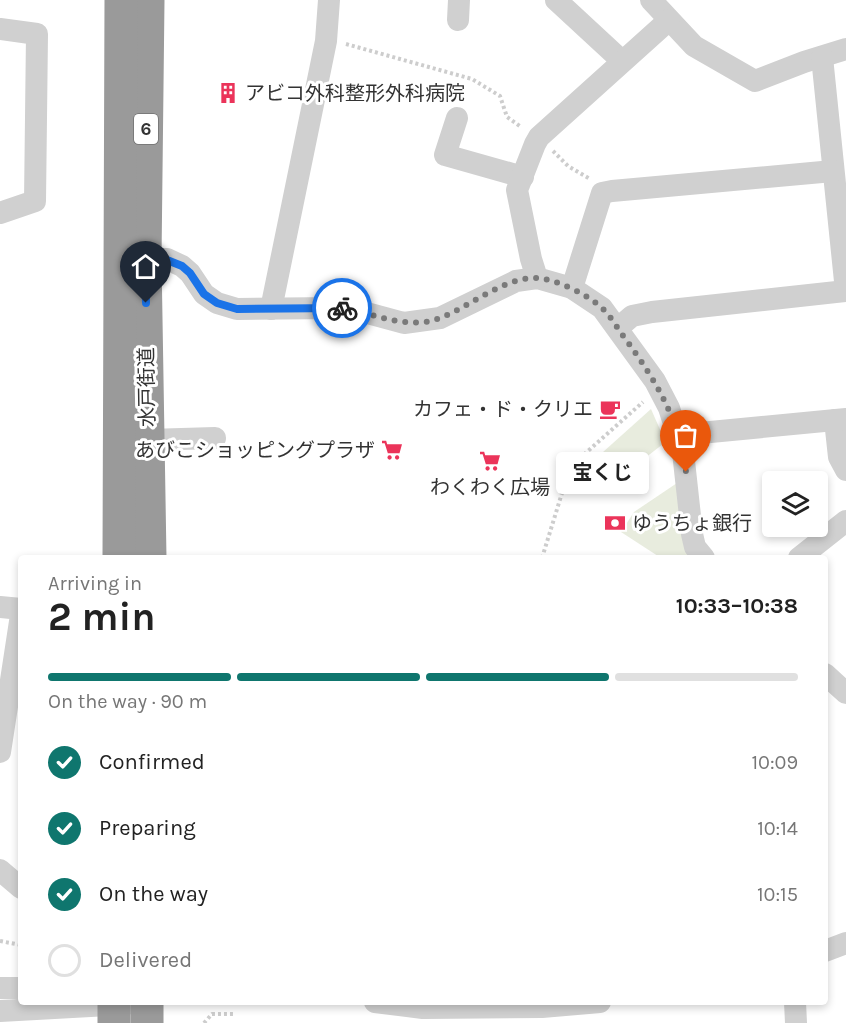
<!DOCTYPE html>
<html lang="en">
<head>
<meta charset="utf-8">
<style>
	:root { --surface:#fff; --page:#f6f6f6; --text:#222; --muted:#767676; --line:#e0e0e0; --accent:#0f766e }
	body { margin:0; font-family:Karla,"Noto Sans JP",sans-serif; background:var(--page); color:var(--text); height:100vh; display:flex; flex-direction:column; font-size:22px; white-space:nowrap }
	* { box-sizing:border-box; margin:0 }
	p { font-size:20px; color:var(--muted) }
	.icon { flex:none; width:33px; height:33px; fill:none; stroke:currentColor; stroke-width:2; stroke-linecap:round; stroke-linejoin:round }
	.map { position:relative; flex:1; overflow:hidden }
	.drawer { position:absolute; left:18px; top:555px; width:810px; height:450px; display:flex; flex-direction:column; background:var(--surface); border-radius:6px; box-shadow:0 3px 9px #0003 }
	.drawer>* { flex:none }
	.tools { position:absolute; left:762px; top:471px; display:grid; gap:12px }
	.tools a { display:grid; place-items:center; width:66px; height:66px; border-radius:6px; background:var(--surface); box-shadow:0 3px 9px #0003; font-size:30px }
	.pin { position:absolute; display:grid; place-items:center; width:51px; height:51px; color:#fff; margin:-62px -26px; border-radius:50% 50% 50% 0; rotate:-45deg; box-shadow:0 0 6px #0007 }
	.pin .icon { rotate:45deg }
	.courier { position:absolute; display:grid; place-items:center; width:60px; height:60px; margin:-30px; border:4px solid #1a73e8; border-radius:50%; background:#fff; color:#222; box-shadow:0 2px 8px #0007 }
	.bubble { position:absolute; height:42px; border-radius:6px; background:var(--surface); box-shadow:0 3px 9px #0003; font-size:20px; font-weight:700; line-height:42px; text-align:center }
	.headline em { font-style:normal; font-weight:700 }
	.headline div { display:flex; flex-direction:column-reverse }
	.headline { display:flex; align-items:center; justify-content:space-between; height:102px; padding:0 30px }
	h1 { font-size:39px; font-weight:700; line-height:45px }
	.bar { display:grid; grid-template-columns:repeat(4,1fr); gap:9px 6px; align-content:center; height:72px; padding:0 30px }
	.bar i { height:8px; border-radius:4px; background:var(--line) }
	.bar .active { background:var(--accent) }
	.bar p { grid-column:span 4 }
	ol { padding:0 30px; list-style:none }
	li { display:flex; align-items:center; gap:18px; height:66px }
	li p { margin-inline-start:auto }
	li .icon { padding:6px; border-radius:50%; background:var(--accent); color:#fff; stroke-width:4 }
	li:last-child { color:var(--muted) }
	li i { width:33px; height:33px; border:3px solid var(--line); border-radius:50% }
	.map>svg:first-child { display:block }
	.green { fill:#e8ecde }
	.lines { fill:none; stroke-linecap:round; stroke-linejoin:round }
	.path { stroke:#cdcdcd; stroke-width:4; stroke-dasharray:3 3; stroke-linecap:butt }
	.minor { stroke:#d0d0d0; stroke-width:22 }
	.highway { stroke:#9a9a9a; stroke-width:33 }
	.done { stroke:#7a7a7a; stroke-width:6; stroke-dasharray:0 10.8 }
	.route { stroke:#1a73e8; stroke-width:8 }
	.labels { text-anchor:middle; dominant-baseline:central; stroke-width:6; stroke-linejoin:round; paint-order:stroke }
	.shield { fill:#fff; stroke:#707070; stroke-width:1.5 }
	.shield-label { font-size:18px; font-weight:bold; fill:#333 }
	.poi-label { font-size:20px; fill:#333; stroke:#fff; text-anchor:start }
	.street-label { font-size:20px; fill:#333; stroke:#fff }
</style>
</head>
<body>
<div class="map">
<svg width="846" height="1023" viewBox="0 0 846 1023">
	<rect width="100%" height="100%" fill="#fff"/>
	<g class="green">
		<polygon points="651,409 662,434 663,444 613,483 593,461"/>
		<polygon points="680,481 693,558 661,558 621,532 634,512"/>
	</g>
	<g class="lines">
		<g class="path">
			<polyline points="346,44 472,79 500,96 507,117 521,127"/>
			<polyline points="553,151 568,166 590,179"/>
			<polyline points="542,558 570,467 643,402"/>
			<polyline points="0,941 21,945"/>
			<polyline points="204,1023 212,1014 235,1014"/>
		</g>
		<g class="minor">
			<polyline points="556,0 622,61"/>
			<polyline points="651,0 694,46 755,81 804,62 846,49"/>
			<polyline points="458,20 459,0"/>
			<polyline points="0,29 37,34 35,201 0,213"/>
			<polyline points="822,57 846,291"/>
			<polyline points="457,118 445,155 523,177"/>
			<polyline points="145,259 167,259 182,266 190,273 204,294 217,303 237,309 338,308 356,310 404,323 440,318 516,281 537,278 572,288 602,308 655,381 669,408 683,452 692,534 695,547 704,558"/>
			<polyline points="537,278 531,259 517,190 535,144 539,137 669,20"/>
			<polyline points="572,288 602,193 612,191 833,171"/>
			<polyline points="271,309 326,41 329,0"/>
			<polyline points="618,328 632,316 652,312 846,291"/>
			<polyline points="835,420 839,457 846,470"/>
			<polyline points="679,435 846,419"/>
			<polyline points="148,440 215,438"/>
			<polyline points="799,558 846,521"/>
			<polyline points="0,607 21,609"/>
			<polyline points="825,674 846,693"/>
			<polyline points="0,752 21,615"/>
			<polyline points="0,870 21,888"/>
			<polyline points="825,951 846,943"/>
			<polyline points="0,988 21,988"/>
			<polyline points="375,1002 423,1008 542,1007 600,1002"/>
			<polyline points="795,1002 796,1023"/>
			<polyline points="0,1011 127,1004"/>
		</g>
		<g class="highway">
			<polyline points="148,0 145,259 150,558"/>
			<polyline points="119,558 121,0"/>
			<polyline points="114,1002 114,1023"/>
			<polyline points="147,1023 147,1002"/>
		</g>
	</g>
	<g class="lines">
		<path class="done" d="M 342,308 C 375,313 407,331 440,318 C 470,307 503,277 537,278 C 556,279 588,295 602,308 C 611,316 617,328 624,337 C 655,379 680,420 686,472"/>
		<polyline class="route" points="146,303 145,259 167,260 182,266 190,273 204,294 217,303 237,309 342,308"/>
	</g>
	<defs>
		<symbol id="building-bare" viewBox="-9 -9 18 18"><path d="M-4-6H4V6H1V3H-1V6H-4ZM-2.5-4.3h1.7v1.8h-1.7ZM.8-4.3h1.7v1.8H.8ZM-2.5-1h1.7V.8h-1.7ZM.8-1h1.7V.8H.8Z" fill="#eb345a" stroke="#fff" stroke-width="2.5" paint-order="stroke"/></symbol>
		<symbol id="cafe-bare" viewBox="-9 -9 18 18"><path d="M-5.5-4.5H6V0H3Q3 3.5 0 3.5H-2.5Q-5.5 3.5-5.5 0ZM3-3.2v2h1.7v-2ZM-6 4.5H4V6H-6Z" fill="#eb345a" stroke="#fff" stroke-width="2.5" paint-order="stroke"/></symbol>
		<symbol id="supermarket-bare" viewBox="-9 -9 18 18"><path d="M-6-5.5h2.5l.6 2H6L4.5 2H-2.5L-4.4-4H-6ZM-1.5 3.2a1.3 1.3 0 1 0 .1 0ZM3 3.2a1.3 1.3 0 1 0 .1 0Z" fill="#eb345a" stroke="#fff" stroke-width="2.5" paint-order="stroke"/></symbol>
		<symbol id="bank-bare" viewBox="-9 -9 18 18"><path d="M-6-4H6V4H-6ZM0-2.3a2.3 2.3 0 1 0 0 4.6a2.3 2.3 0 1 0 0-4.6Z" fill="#eb345a" stroke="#fff" stroke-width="2.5" paint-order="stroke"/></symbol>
	</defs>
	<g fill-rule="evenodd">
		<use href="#building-bare" x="213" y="78" width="30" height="30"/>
		<use href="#cafe-bare" x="595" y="394" width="30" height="30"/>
		<use href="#supermarket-bare" x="377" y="435" width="30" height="30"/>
		<use href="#supermarket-bare" x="475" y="446" width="30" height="30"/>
		<use href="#bank-bare" x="600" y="508" width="30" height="30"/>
	</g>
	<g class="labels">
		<rect class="shield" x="134" y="114" width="24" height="30" rx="4.5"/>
		<g class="shield-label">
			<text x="146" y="129">6</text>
		</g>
		<g class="poi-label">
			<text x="245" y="93">アビコ外科整形外科病院</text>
			<text x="593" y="409" text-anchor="end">カフェ・ド・クリエ</text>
			<text x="375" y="450" text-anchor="end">あびこショッピングプラザ</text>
			<text x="490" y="487" text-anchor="middle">わくわく広場</text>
			<text x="632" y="523">ゆうちょ銀行</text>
		</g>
		<g class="street-label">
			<text transform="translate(147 387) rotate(-91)">水戸街道</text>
		</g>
	</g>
</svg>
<div class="tools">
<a><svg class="icon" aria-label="layers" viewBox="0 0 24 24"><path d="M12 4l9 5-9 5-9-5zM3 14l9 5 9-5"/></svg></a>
</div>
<div class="pin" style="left:686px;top:472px;background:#ea580c"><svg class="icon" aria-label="bag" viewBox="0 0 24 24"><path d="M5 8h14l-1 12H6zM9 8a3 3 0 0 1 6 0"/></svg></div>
<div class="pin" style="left:146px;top:303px;background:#1f2937"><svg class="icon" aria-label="home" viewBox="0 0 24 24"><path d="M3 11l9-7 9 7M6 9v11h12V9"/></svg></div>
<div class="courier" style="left:342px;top:308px"><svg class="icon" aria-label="bike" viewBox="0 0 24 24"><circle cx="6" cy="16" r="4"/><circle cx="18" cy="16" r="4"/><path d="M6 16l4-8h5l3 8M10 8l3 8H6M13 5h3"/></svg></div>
<div class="bubble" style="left:556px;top:452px;width:93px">宝くじ</div>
<section class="drawer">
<div class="headline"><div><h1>2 min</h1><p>Arriving in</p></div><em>10:33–10:38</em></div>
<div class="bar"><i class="active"></i><i class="active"></i><i class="active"></i><i></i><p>On the way · 90 m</p></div>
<ol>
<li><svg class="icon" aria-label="check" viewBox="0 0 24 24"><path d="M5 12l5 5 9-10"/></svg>Confirmed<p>10:09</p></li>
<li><svg class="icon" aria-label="check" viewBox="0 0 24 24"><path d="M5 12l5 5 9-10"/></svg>Preparing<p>10:14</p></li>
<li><svg class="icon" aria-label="check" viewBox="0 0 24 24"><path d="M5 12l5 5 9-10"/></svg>On the way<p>10:15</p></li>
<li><i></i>Delivered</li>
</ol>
</section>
</div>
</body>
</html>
